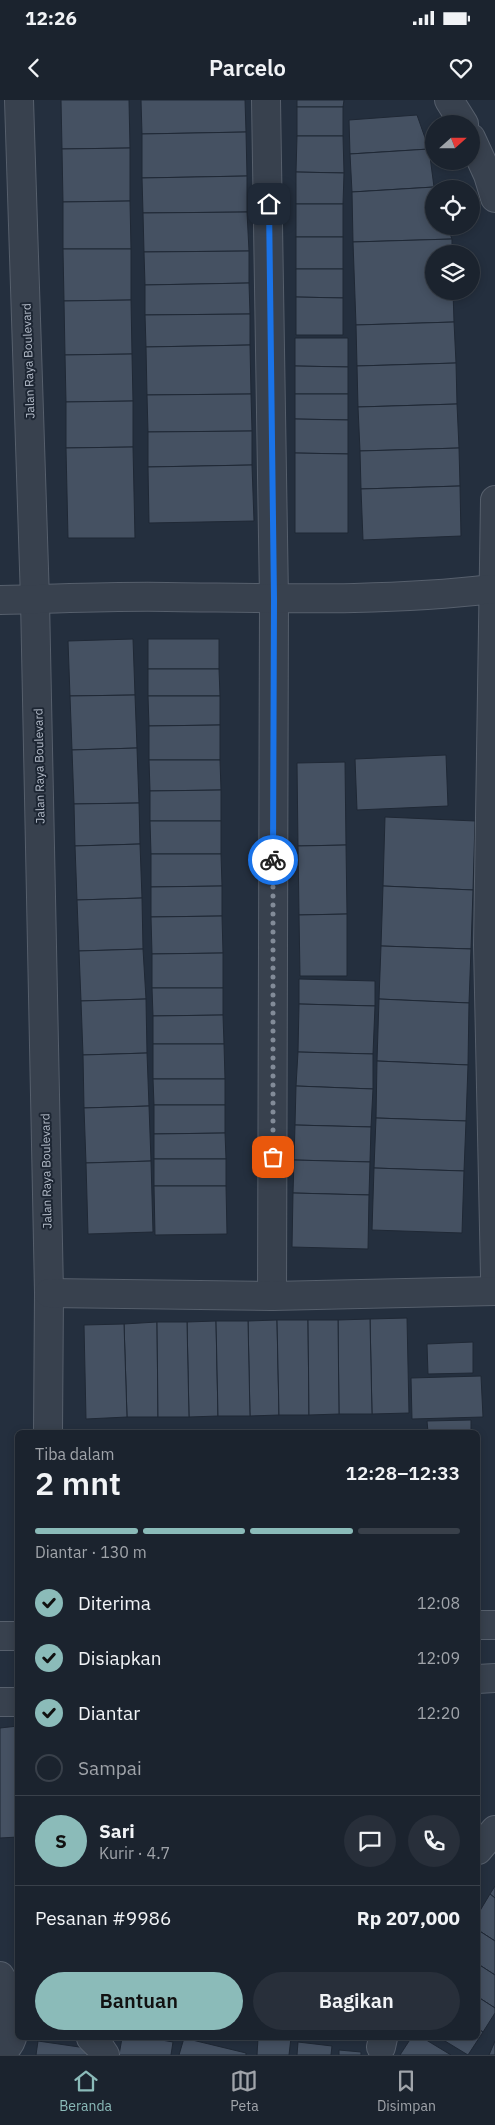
<!DOCTYPE html>
<html lang="id">
<head>
<meta charset="utf-8">
<style>
	:root { --surface:#1b232e; --page:#282f3a; --text:#f1f3f6; --muted:#a0a4aa; --line:#39404a; --accent:#8bbbb9 }
	body { margin:0; font-family:"IBM Plex Sans",sans-serif; background:var(--page); color:var(--text); height:100vh; display:flex; flex-direction:column; font-size:19px; white-space:nowrap }
	* { box-sizing:border-box; margin:0 }
	p { font-size:16px; color:var(--muted) }
	.icon { flex:none; width:28px; height:28px; fill:none; stroke:currentColor; stroke-width:2; stroke-linecap:round; stroke-linejoin:round }
	.map { position:relative; flex:1; overflow:hidden }
	.drawer { position:absolute; left:15px; top:1330px; width:465px; height:610px; display:flex; flex-direction:column; background:var(--surface); border-radius:8px; box-shadow:0 2px 8px #0003,0 0 0 1px var(--line) }
	.drawer>* { flex:none }
	.needle { width:32px; rotate:69deg }
	.controls { position:absolute; left:425px; top:15px; display:grid; gap:10px }
	.controls a { display:grid; place-items:center; width:55px; height:55px; border-radius:50%; background:var(--surface); box-shadow:0 2px 8px #0003,0 0 0 1px var(--line); font-size:25px }
	.pin { position:absolute; display:grid; place-items:center; width:42px; height:42px; color:#fff; margin:-21px; border-radius:10px; box-shadow:0 2px 8px #0006 }
	.courier { position:absolute; display:grid; place-items:center; width:50px; height:50px; margin:-25px; border:4px solid #1a73e8; border-radius:50%; background:#fff; color:#222; box-shadow:0 1px 6px #0007 }
	.summary em { font-style:normal; font-weight:600 }
	.summary div { display:flex; flex-direction:column-reverse }
	.summary { display:flex; align-items:center; justify-content:space-between; height:85px; padding:0 20px }
	h1 { font-size:32px; font-weight:600; line-height:38px }
	.bar { display:grid; grid-template-columns:repeat(4,1fr); gap:8px 5px; align-content:center; height:60px; padding:0 20px }
	.bar i { height:6px; border-radius:4px; background:var(--line) }
	.bar .selected { background:var(--accent) }
	.bar p { grid-column:span 4 }
	.line { display:flex; align-items:center; gap:12px; padding:0 20px; border-top:1px solid var(--line) }
	.line div { flex:1 }
	.round { display:grid; place-items:center; flex:none; width:52px; height:52px; border-radius:26px; background:var(--page) }
	ol { padding:0 20px; list-style:none }
	li { display:flex; align-items:center; gap:15px; height:55px }
	li p { margin-inline-start:auto }
	li .icon { padding:5px; border-radius:50%; background:var(--accent); color:#111; stroke-width:4 }
	li:last-child { color:var(--muted) }
	li i { width:28px; height:28px; border:2px solid var(--line); border-radius:50% }
	.action { display:flex; gap:10px; margin-top:auto; padding:10px 20px }
	.action a { flex:1; height:58px; border-radius:30px; background:var(--accent); color:#111; font-size:20px; font-weight:600; line-height:58px; text-align:center }
	.action a+a { background:var(--page); color:var(--text) }
	.status { display:flex; justify-content:space-between; align-items:center; height:35px; padding:0 25px; background:var(--surface); direction:ltr }
	.status svg { height:14px; fill:currentColor }
	header { display:flex; justify-content:space-between; align-items:center; height:65px; padding:0 20px; background:var(--surface); font-size:22px; font-weight:600 }
	.tab-bar { display:flex; justify-content:space-around; align-items:center; height:70px; border-top:1px solid var(--line); background:var(--surface); font-size:14px; color:var(--muted) }
	.tab-bar a { display:grid; justify-items:center; gap:2px }
	.tab-bar .selected { color:var(--accent) }
	.map>svg:first-child { display:block }
	.building { fill:#455162; stroke:#1f2835 }
	.lines { fill:none; stroke-linecap:round; stroke-linejoin:round }
	.street-casing { stroke:#565f6c; stroke-width:30 }
	.street { stroke:#38414e; stroke-width:28 }
	.done { stroke:#828b98; stroke-width:5; stroke-dasharray:0 9 }
	.route { stroke:#1a73e8; stroke-width:6 }
	.labels { text-anchor:middle; dominant-baseline:central; stroke-width:4; stroke-linejoin:round; paint-order:stroke }
	.street-label { font-size:12px; fill:#b4bcc9; stroke:#1d2633 }
</style>
</head>
<body>
<div class="status"><b>12:26</b><svg viewBox="0 0 49 12"><path d="M0 12V9h3v3zM5 12V6h3v6zM10 12V3h3v9zM15 12V0h3v12zM26 1h20v11H26zM47 4h2v5h-2z"/></svg></div>
<header><svg class="icon" aria-label="back" viewBox="0 0 24 24"><path d="M15 5l-7 7 7 7"/></svg>Parcelo<svg class="icon" aria-label="heart" viewBox="0 0 24 24"><path d="M12 20l-8-8c-3-5 5-10 8-4 3-6 11-1 8 4z"/></svg></header>
<div class="map">
<svg width="495" height="1955" viewBox="0 0 495 1955">
	<rect width="100%" height="100%" fill="#242f3e"/>
	<g class="building">
		<polygon points="61,0 129,0 130,48 62,49"/>
		<polygon points="141,0 245,0 246,32 142,34"/>
		<polygon points="297,0 344,0 343,7 297,7"/>
		<rect x="297" y="7" width="46" height="29"/>
		<polygon points="417,15 429,49 350,54 349,20"/>
		<polygon points="246,32 247,76 142,78 142,34"/>
		<polygon points="297,36 343,36 344,73 296,72"/>
		<polygon points="130,48 130,101 63,102 62,49"/>
		<polygon points="429,49 434,87 352,92 350,54"/>
		<polygon points="296,72 344,73 343,104 296,104"/>
		<polygon points="247,76 247,112 143,113 142,78"/>
		<polygon points="434,87 434,126 447,126 452,139 353,142 352,92"/>
		<polygon points="130,101 131,149 63,149 63,102"/>
		<rect x="296" y="104" width="47" height="33"/>
		<polygon points="247,112 249,151 144,152 143,113"/>
		<rect x="296" y="137" width="47" height="32"/>
		<polygon points="452,139 452,154 434,154 434,191 453,191 454,222 356,225 353,142"/>
		<polygon points="63,149 131,149 131,200 64,201"/>
		<polygon points="249,151 249,183 145,185 144,152"/>
		<polygon points="296,169 343,169 343,198 296,197"/>
		<polygon points="249,183 250,214 145,215 145,185"/>
		<polygon points="296,197 343,198 343,235 296,235"/>
		<polygon points="131,200 132,254 65,255 64,201"/>
		<polygon points="250,214 250,245 146,247 145,215"/>
		<polygon points="454,222 456,263 357,266 356,225"/>
		<polygon points="295,238 348,238 348,267 295,266"/>
		<polygon points="250,245 251,294 147,295 146,247"/>
		<polygon points="132,254 133,301 66,302 65,255"/>
		<polygon points="456,263 457,304 358,307 357,266"/>
		<polygon points="295,266 348,267 348,294 295,294"/>
		<polygon points="251,294 252,331 148,332 147,295"/>
		<polygon points="295,294 348,294 348,320 295,319"/>
		<polygon points="133,301 133,347 66,348 66,302"/>
		<polygon points="457,304 459,348 360,351 358,307"/>
		<polygon points="295,319 348,320 348,354 295,353"/>
		<polygon points="252,331 252,365 148,367 148,332"/>
		<polygon points="133,347 135,438 68,438 66,348"/>
		<polygon points="459,348 460,386 361,389 360,351"/>
		<polygon points="295,353 348,354 348,433 295,433"/>
		<polygon points="252,365 254,421 149,423 148,367"/>
		<polygon points="460,386 461,436 363,440 361,389"/>
		<polygon points="133,539 135,595 70,596 68,541"/>
		<rect x="148" y="539" width="71" height="30"/>
		<polygon points="148,569 219,569 220,596 148,596"/>
		<polygon points="135,595 137,648 72,650 70,596"/>
		<polygon points="148,596 220,596 220,625 149,626"/>
		<polygon points="220,625 220,660 149,660 149,626"/>
		<polygon points="137,648 139,703 74,704 72,650"/>
		<polygon points="446,655 448,706 357,710 355,659"/>
		<polygon points="149,660 220,660 221,690 150,691"/>
		<polygon points="345,662 346,745 298,746 297,663"/>
		<polygon points="221,690 221,721 150,721 150,691"/>
		<polygon points="139,703 140,744 75,746 74,704"/>
		<polygon points="385,717 475,721 473,790 383,786"/>
		<polygon points="150,721 221,721 221,754 151,754"/>
		<polygon points="140,744 142,798 77,800 75,746"/>
		<polygon points="346,745 347,814 299,815 298,746"/>
		<polygon points="151,754 221,754 222,786 151,787"/>
		<polygon points="222,786 222,816 151,817 151,787"/>
		<polygon points="383,786 473,790 471,849 381,846"/>
		<polygon points="142,798 143,849 79,851 77,800"/>
		<polygon points="347,814 347,876 300,876 299,815"/>
		<polygon points="222,816 223,853 152,854 151,817"/>
		<polygon points="381,846 471,849 469,903 379,899"/>
		<polygon points="143,849 146,899 81,901 79,851"/>
		<polygon points="223,853 223,888 152,888 152,854"/>
		<polygon points="299,879 375,881 375,906 299,904"/>
		<polygon points="152,888 223,888 223,915 153,916"/>
		<polygon points="146,899 147,953 83,955 81,901"/>
		<polygon points="379,899 469,903 468,965 377,961"/>
		<polygon points="299,904 375,906 373,954 298,952"/>
		<polygon points="223,915 224,944 153,944 153,916"/>
		<polygon points="153,944 224,944 225,979 153,979"/>
		<polygon points="298,952 373,954 373,989 296,986"/>
		<polygon points="147,953 149,1006 84,1008 83,955"/>
		<polygon points="377,961 468,965 466,1021 376,1018"/>
		<polygon points="153,979 225,979 225,1005 154,1005"/>
		<polygon points="296,986 373,989 371,1027 295,1025"/>
		<polygon points="154,1005 225,1005 225,1033 154,1034"/>
		<polygon points="149,1006 151,1061 86,1063 84,1008"/>
		<polygon points="376,1018 466,1021 464,1071 374,1068"/>
		<polygon points="295,1025 371,1027 370,1062 294,1060"/>
		<polygon points="225,1033 226,1059 154,1059 154,1034"/>
		<rect x="154" y="1059" width="72" height="27"/>
		<polygon points="294,1060 370,1062 369,1095 293,1093"/>
		<polygon points="151,1061 153,1132 88,1134 86,1063"/>
		<polygon points="374,1068 464,1071 462,1133 372,1130"/>
		<polygon points="154,1086 226,1086 227,1134 155,1135"/>
		<polygon points="293,1093 369,1095 368,1149 292,1147"/>
		<polygon points="407,1218 409,1313 372,1314 370,1219"/>
		<polygon points="370,1219 372,1314 339,1314 338,1220"/>
		<polygon points="277,1220 279,1315 250,1316 248,1221"/>
		<polygon points="277,1220 308,1220 309,1315 279,1315"/>
		<polygon points="308,1220 338,1220 339,1314 309,1315"/>
		<polygon points="216,1221 218,1316 189,1317 187,1222"/>
		<polygon points="216,1221 248,1221 250,1316 218,1316"/>
		<polygon points="157,1222 158,1317 127,1317 124,1224"/>
		<polygon points="157,1222 187,1222 189,1317 158,1317"/>
		<polygon points="124,1224 127,1317 86,1319 84,1225"/>
		<polygon points="473,1242 473,1273 428,1274 427,1244"/>
		<polygon points="481,1276 483,1317 412,1319 411,1278"/>
		<polygon points="471,1320 471,1332 428,1332 427,1321"/>
		<polygon points="276,1331 276,1332 246,1332"/>
		<rect x="276" y="1331" width="34" height="1"/>
		<rect x="310" y="1331" width="27" height="1"/>
		<rect x="337" y="1331" width="33" height="1"/>
		<rect x="370" y="1331" width="42" height="1"/>
		<polygon points="18,1626 18,1737 0,1738 0,1628"/>
		<polygon points="478,1652 480,1652 478,1685"/>
		<polygon points="495,1786 495,1798 490,1794"/>
		<polygon points="490,1794 495,1798 495,1841 478,1830 478,1814"/>
		<polygon points="478,1830 495,1841 495,1875 478,1864"/>
		<polygon points="478,1864 495,1875 495,1908 478,1897"/>
		<polygon points="478,1897 495,1908 495,1913 483,1932 478,1929"/>
		<polygon points="478,1929 483,1932 468,1955 440,1938 478,1938"/>
		<polygon points="122,1938 150,1938 173,1942 171,1955 119,1955"/>
		<polygon points="184,1938 246,1953 246,1955 179,1955"/>
		<polygon points="258,1938 291,1938 289,1955 257,1955"/>
		<polygon points="411,1938 423,1938 451,1955 400,1955"/>
		<polygon points="38,1941 93,1949 93,1955 36,1955"/>
		<polygon points="495,1941 495,1955 489,1955"/>
		<polygon points="298,1942 332,1946 331,1955 297,1955"/>
		<polygon points="339,1950 361,1952 361,1955 339,1955"/>
	</g>
	<g class="lines">
		<defs>
			<g id="street">
				<polyline points="19,0 35,500 49,1193 48,1332"/>
				<polyline points="266,0 274,499 272,1196"/>
				<polyline points="449,0 464,24"/>
				<polyline points="471,38 488,75 495,98"/>
				<polyline points="495,400 488,845 495,1176"/>
				<path d="M 0,500 C 56,499 111,496 167,497 C 276,498 384,502 492,489"/>
				<polyline points="49,1193 272,1196 495,1191"/>
				<polyline points="478,1525 495,1525"/>
				<polyline points="0,1536 18,1536"/>
				<polyline points="478,1579 495,1578"/>
				<polyline points="0,1602 18,1602"/>
				<polyline points="478,1750 495,1730"/>
				<path d="M 0,1876 C 10,1891 25,1943 0,1951"/>
				<polyline points="91,1938 99,1946 105,1955"/>
				<polyline points="381,1947 383,1938"/>
			</g>
		</defs>
		<use href="#street" class="street-casing"/>
		<use href="#street" class="street"/>
	</g>
	<g class="lines">
		<polyline class="done" points="273,1057 273,760"/>
		<polyline class="route" points="269,104 274,499 273,760"/>
	</g>
	<g class="labels">
		<g class="street-label">
			<text transform="translate(28 261) rotate(-92)">Jalan Raya Boulevard</text>
			<text transform="translate(39 666) rotate(-91)">Jalan Raya Boulevard</text>
			<text transform="translate(46 1071) rotate(-91)">Jalan Raya Boulevard</text>
		</g>
	</g>
</svg>
<div class="controls">
<a><svg class="needle" viewBox="-14 -14 28 28"><path d="M0-13l5 13h-10z" fill="#e53935"/><path d="M0 13l5-13h-10z" fill="#a0a4aa"/></svg></a>
<a><svg class="icon" aria-label="locate" viewBox="0 0 24 24"><circle cx="12" cy="12" r="6"/><path d="M12 2v4M12 18v4M2 12h4M18 12h4"/></svg></a>
<a><svg class="icon" aria-label="layers" viewBox="0 0 24 24"><path d="M12 4l9 5-9 5-9-5zM3 14l9 5 9-5"/></svg></a>
</div>
<div class="pin" style="left:273px;top:1057px;background:#ea580c"><svg class="icon" aria-label="bag" viewBox="0 0 24 24"><path d="M5 8h14l-1 12H6zM9 8a3 3 0 0 1 6 0"/></svg></div>
<div class="pin" style="left:269px;top:104px;background:#1f2937"><svg class="icon" aria-label="home" viewBox="0 0 24 24"><path d="M3 11l9-7 9 7M6 9v11h12V9"/></svg></div>
<div class="courier" style="left:273px;top:760px"><svg class="icon" aria-label="bike" viewBox="0 0 24 24"><circle cx="6" cy="16" r="4"/><circle cx="18" cy="16" r="4"/><path d="M6 16l4-8h5l3 8M10 8l3 8H6M13 5h3"/></svg></div>
<section class="drawer">
<div class="summary"><div><h1>2 mnt</h1><p>Tiba dalam</p></div><em>12:28–12:33</em></div>
<div class="bar"><i class="selected"></i><i class="selected"></i><i class="selected"></i><i></i><p>Diantar · 130 m</p></div>
<ol>
<li><svg class="icon" aria-label="check" viewBox="0 0 24 24"><path d="M5 12l5 5 9-10"/></svg>Diterima<p>12:08</p></li>
<li><svg class="icon" aria-label="check" viewBox="0 0 24 24"><path d="M5 12l5 5 9-10"/></svg>Disiapkan<p>12:09</p></li>
<li><svg class="icon" aria-label="check" viewBox="0 0 24 24"><path d="M5 12l5 5 9-10"/></svg>Diantar<p>12:20</p></li>
<li><i></i>Sampai</li>
</ol>
<div class="line" style="height:90px"><b class="round" style="background:var(--accent);color:#111">S</b><div><b>Sari</b><p>Kurir · 4.7</p></div><a class="round"><svg class="icon" aria-label="chat" viewBox="0 0 24 24"><path d="M4 5h16v11H9l-5 4z"/></svg></a><a class="round"><svg class="icon" aria-label="phone" viewBox="0 0 24 24"><path d="M5 4h4l2 5-3 2q2 4 5 5l2-3 5 2v4C11 20 4 13 5 4z"/></svg></a></div>
<div class="line" style="height:65px"><div>Pesanan #9986</div><b>Rp 207,000</b></div>
<div class="action"><a>Bantuan</a><a>Bagikan</a></div>
</section>
</div>
<nav class="tab-bar">
<a class="selected"><svg class="icon" aria-label="home" viewBox="0 0 24 24"><path d="M3 11l9-7 9 7M6 9v11h12V9"/></svg>Beranda</a>
<a><svg class="icon" aria-label="map" viewBox="0 0 24 24"><path d="M3 6l6-2 6 2 6-2v14l-6 2-6-2-6 2zM9 4v14M15 6v14"/></svg>Peta</a>
<a><svg class="icon" aria-label="saved" viewBox="0 0 24 24"><path d="M7 4h10v16l-5-4-5 4z"/></svg>Disimpan</a>
</nav>
</body>
</html>
